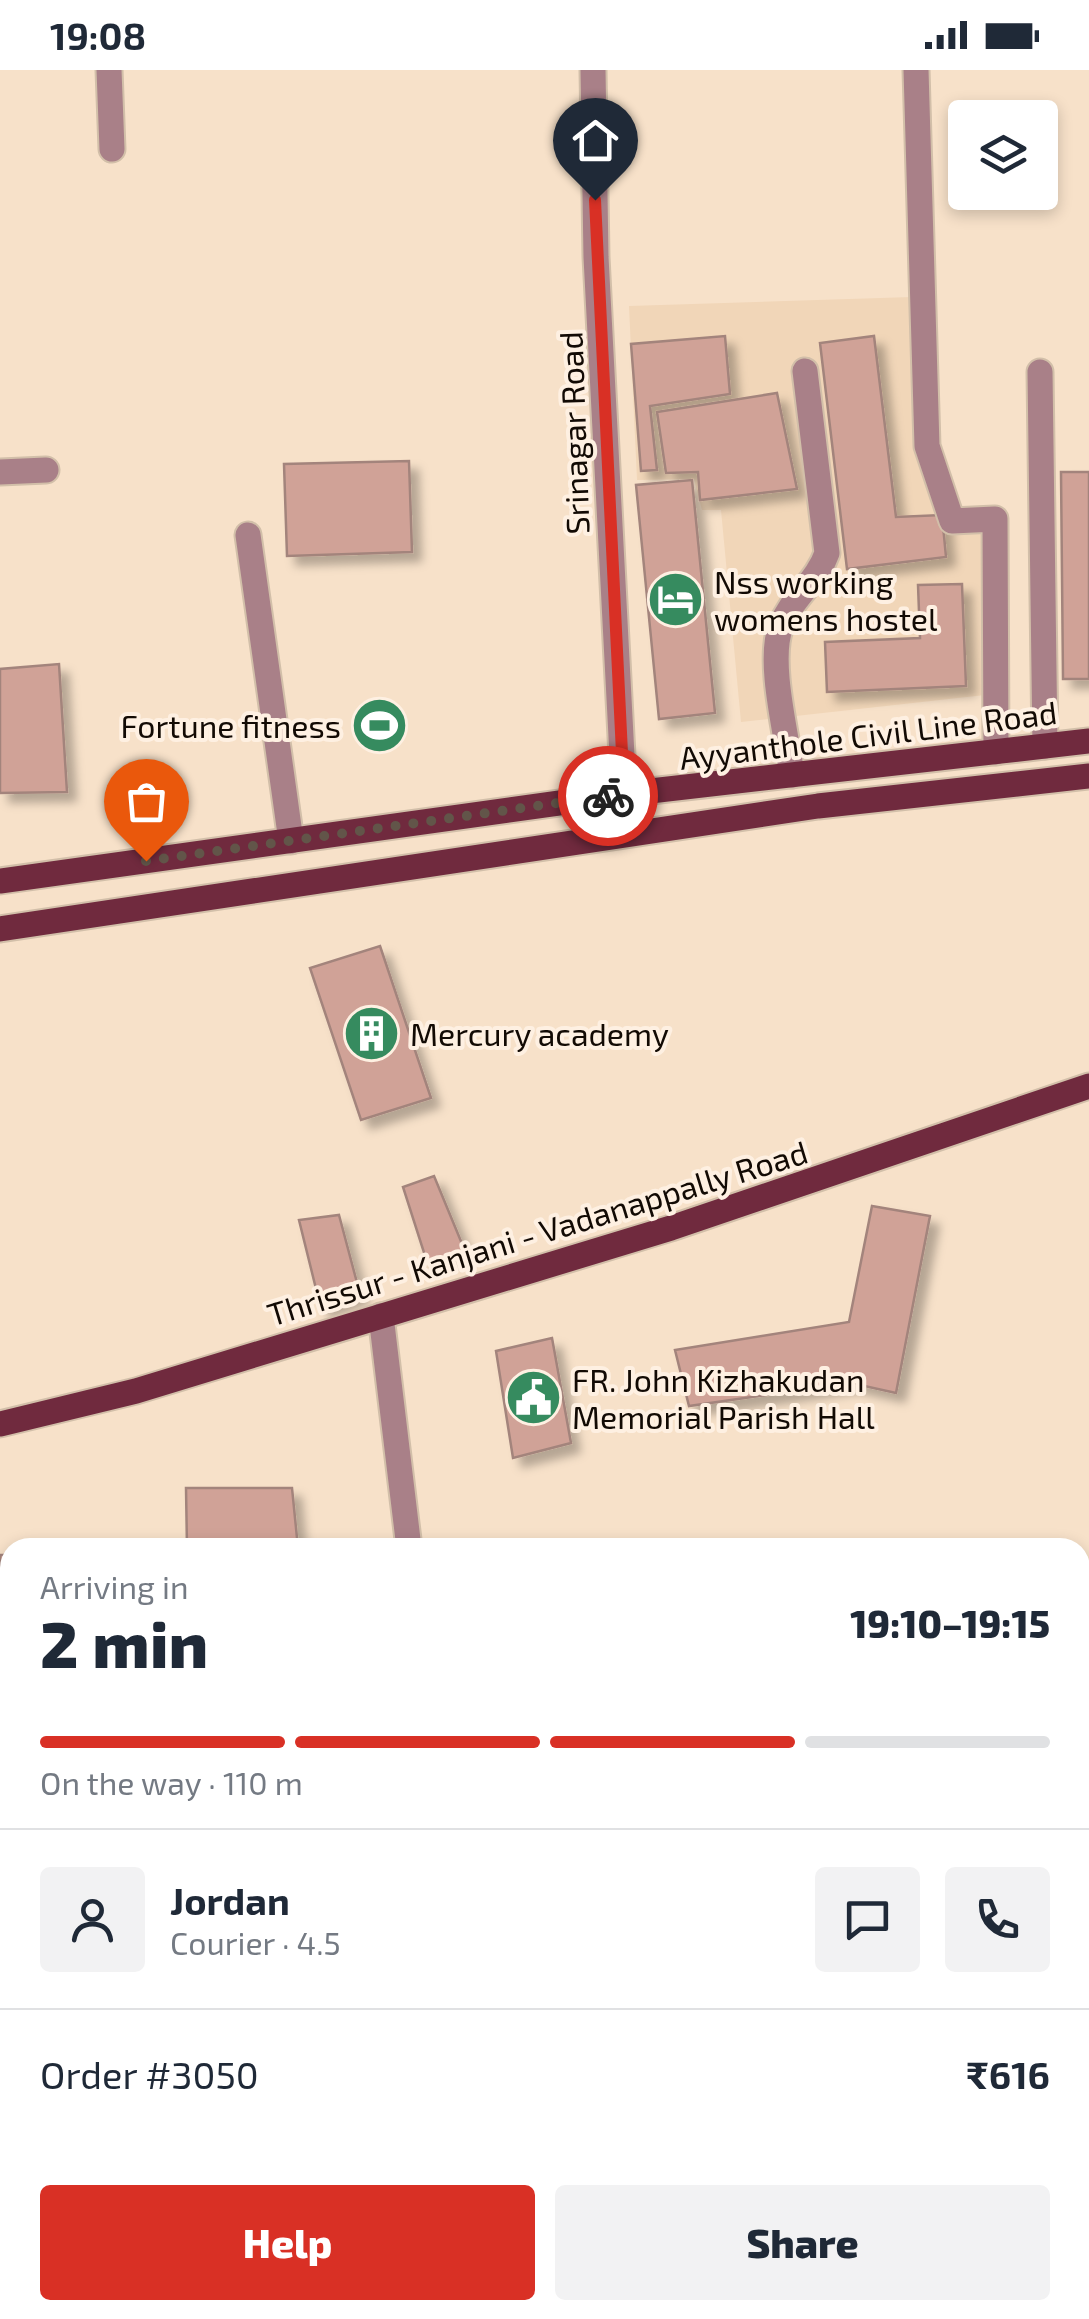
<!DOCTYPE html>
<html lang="en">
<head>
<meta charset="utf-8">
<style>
	:root { --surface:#fff; --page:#f2f2f3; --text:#1f2937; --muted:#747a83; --line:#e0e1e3; --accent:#d93025 }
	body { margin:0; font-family:"Exo 2",sans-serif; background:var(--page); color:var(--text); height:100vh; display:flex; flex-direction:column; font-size:38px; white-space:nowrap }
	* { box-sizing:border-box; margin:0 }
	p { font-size:32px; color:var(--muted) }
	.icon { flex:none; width:55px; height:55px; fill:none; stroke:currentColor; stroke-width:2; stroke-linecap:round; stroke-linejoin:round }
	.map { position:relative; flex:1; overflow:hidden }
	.drawer { position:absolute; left:0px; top:1468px; width:1090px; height:782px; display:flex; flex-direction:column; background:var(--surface); border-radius:30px 30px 0 0; box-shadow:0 5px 15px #0003 }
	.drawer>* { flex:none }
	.tools { position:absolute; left:948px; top:30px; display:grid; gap:20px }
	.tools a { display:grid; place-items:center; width:110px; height:110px; border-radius:10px; background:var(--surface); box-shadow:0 5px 15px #0003; font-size:50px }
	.pin { position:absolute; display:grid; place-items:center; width:85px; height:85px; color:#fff; margin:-102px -42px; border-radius:50% 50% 50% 0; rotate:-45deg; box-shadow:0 0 10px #0007 }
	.pin .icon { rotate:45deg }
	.courier { position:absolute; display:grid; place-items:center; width:100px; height:100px; margin:-50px; border:8px solid #d93025; border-radius:50%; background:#fff; color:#222; box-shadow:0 2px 12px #0007 }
	.head em { font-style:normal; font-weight:800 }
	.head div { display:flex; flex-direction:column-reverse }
	.head { display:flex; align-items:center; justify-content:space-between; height:170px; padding:0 40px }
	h1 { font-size:65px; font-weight:800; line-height:75px }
	.bar { display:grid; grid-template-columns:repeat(4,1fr); gap:15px 10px; align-content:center; height:120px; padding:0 40px }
	.bar i { height:12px; border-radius:8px; background:var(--line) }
	.bar .selected { background:var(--accent) }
	.bar p { grid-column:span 4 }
	.line { display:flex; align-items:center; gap:25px; padding:0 40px; border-top:2px solid var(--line) }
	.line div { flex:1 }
	.round { display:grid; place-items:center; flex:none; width:105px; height:105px; border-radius:10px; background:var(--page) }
	.cta { display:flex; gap:20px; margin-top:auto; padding:20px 40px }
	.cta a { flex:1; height:115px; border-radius:10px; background:var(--accent); color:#fff; font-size:40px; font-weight:800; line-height:115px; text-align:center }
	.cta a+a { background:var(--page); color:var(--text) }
	.status { display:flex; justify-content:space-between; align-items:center; height:70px; padding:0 50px; background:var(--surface); direction:ltr }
	.status svg { height:28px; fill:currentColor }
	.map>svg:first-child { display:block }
	.built { fill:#f1d6b8 }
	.building { fill:#d0a297; stroke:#a3847c; stroke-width:2.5; filter:url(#shadow) }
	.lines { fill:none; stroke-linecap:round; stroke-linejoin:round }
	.minor-casing { stroke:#d2bfa9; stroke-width:29 }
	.major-casing { stroke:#d2bfa9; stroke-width:29 }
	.minor { stroke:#a98088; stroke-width:25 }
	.major { stroke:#702a3e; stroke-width:25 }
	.done { stroke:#625549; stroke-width:10; stroke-dasharray:0 18 }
	.route { stroke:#d93025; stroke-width:12 }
	.labels { text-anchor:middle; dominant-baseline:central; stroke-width:8; stroke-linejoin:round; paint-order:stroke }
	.street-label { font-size:32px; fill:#120a04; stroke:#fef0e2 }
	.poi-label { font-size:32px; fill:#120a04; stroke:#fef0e2; text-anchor:start }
</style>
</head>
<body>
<div class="status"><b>19:08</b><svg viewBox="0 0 49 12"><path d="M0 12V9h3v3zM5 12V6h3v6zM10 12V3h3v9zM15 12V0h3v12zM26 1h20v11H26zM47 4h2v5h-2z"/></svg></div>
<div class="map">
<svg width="1089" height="2249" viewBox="0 0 1089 2249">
	<defs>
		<filter id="shadow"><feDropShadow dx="9" dy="9" stdDeviation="5" flood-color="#0004"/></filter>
	</defs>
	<rect width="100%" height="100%" fill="#f7e1c9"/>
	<polygon class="built" points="912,227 939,433 982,460 985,625 741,652 721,440 702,440 694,409 637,410 629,236"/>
	<g class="building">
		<polygon points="725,266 730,324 650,336 657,400 641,401 631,274"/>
		<polygon points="874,266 896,447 942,445 946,487 847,499 820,273"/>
		<polygon points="777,323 797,419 700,430 698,402 666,403 657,342"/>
		<polygon points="409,391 412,482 287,486 284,394"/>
		<polygon points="1061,402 1089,402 1089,609 1063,609"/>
		<polygon points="692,410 715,643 659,649 636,415"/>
		<polygon points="962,514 966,616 827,622 825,572 920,568 918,515"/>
		<polygon points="59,594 67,722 0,723 0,599"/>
		<polygon points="380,876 431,1028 361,1050 310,898"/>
		<polygon points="434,1106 465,1181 427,1192 403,1117"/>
		<polygon points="872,1136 930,1146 896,1323 851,1313 689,1336 675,1280 849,1252"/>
		<polygon points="339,1145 360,1224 321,1239 299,1150"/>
		<polygon points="552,1268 571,1373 513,1388 496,1281"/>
		<polygon points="186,1418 292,1418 298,1478 187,1478"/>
		<rect x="0" y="1485" width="10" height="179"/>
		<polygon points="556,2240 661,2240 675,2249 549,2249"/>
	</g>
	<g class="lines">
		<defs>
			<g id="minor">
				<polyline points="109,0 112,79"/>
				<polyline points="593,0 596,187 624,724"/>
				<polyline points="916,0 927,376 952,451 995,449 996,682"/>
				<polyline points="1040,302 1045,676"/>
				<polyline points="0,402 46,400"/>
				<polyline points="248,465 291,771"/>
				<path d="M 792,705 C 787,666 767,591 781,556 C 792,527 817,512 827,483 L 805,301"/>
				<polyline points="381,1246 409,1478"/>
				<polyline points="1080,2066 1089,2053"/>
				<polyline points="949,2249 956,2240"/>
			</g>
			<g id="major">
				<polyline points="0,811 624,724 1089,671"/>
				<polyline points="0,859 818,736 1089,706"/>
				<polyline points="0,1354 136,1321 671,1158 1089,1016"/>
			</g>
		</defs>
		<use href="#minor" class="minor-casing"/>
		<use href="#major" class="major-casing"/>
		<use href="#minor" class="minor"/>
		<use href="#major" class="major"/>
	</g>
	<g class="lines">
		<polyline class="done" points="146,791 608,726"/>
		<polyline class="route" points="595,130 624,724 608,726"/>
	</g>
	<defs>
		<symbol id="hotel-disc" viewBox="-11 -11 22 22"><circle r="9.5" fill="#368b5f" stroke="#fef0e2"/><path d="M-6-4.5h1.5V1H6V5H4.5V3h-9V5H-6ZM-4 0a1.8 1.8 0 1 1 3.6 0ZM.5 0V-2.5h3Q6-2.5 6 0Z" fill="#fff"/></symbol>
		<symbol id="stadium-disc" viewBox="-11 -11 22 22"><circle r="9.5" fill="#368b5f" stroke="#fef0e2"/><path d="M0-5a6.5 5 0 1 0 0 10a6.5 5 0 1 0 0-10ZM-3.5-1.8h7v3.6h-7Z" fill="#fff"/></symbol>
		<symbol id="building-disc" viewBox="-11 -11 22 22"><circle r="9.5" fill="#368b5f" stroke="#fef0e2"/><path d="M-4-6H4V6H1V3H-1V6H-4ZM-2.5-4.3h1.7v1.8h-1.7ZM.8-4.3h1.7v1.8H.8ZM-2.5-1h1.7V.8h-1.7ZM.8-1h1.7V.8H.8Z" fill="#fff"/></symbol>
		<symbol id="civic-disc" viewBox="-11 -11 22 22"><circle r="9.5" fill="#368b5f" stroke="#fef0e2"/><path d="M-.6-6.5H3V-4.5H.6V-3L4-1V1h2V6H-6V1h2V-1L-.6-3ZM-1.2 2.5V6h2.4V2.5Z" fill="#fff"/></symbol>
	</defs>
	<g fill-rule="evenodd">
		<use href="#hotel-disc" x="644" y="498" width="63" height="63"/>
		<use href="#stadium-disc" x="348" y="624" width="63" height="63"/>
		<use href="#building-disc" x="340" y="932" width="63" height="63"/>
		<use href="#civic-disc" x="502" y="1296" width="63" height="63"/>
	</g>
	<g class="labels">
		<g class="street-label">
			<text transform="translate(573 363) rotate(-92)">Srinagar Road</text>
			<text transform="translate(868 664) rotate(-7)">Ayyanthole Civil Line Road</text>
			<text transform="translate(537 1162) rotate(-17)">Thrissur - Kanjani - Vadanappally Road</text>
		</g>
		<g class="poi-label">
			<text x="714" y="511">Nss working<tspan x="714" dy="37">womens hostel</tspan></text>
			<text x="341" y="655" text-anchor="end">Fortune fitness</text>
			<text x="410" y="963">Mercury academy</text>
			<text x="572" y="1309">FR. John Kizhakudan<tspan x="572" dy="37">Memorial Parish Hall</tspan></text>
		</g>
	</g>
</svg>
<div class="tools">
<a><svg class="icon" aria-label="layers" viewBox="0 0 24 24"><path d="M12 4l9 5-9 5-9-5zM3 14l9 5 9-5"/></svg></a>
</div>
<div class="pin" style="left:146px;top:791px;background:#ea580c"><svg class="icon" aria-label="bag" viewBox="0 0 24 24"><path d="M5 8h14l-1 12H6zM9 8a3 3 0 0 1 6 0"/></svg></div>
<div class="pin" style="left:595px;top:130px;background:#1f2937"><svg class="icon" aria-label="home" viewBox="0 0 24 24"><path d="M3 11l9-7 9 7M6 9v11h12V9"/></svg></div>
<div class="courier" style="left:608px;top:726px"><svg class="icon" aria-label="bike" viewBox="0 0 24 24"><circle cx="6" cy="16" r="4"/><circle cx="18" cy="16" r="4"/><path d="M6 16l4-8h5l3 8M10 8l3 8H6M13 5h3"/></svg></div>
<section class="drawer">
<div class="head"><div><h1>2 min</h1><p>Arriving in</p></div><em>19:10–19:15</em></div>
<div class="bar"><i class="selected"></i><i class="selected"></i><i class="selected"></i><i></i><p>On the way · 110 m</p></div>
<div class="line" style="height:180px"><a class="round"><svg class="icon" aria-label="person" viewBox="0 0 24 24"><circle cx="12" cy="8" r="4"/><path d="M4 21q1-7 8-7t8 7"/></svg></a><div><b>Jordan</b><p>Courier · 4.5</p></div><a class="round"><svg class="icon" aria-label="chat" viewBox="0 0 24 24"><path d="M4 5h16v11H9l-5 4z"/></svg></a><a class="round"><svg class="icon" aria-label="phone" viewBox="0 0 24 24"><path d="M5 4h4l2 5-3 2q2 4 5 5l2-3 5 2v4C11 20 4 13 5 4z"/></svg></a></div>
<div class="line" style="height:130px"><div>Order #3050</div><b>₹616</b></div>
<div class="cta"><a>Help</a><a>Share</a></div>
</section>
</div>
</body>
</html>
